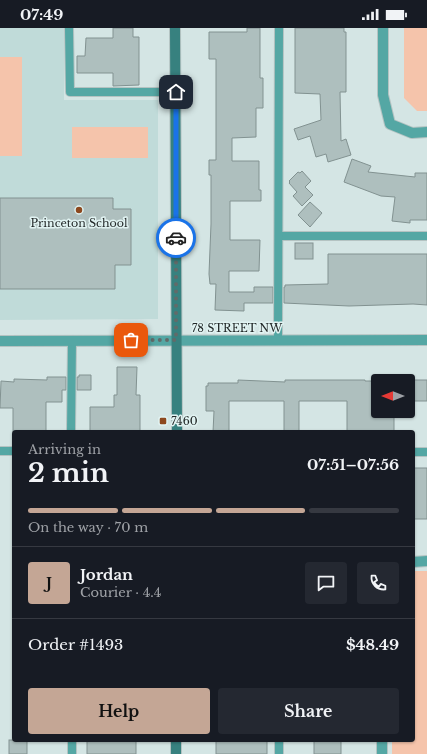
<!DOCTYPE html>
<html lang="en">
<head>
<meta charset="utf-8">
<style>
	:root { --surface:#171b24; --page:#242831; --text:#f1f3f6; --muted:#9ea1a6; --line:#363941; --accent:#c4a695 }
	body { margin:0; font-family:"Libre Baskerville",serif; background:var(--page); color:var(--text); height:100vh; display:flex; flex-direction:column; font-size:15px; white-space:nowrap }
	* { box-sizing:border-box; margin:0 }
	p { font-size:13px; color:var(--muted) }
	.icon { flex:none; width:22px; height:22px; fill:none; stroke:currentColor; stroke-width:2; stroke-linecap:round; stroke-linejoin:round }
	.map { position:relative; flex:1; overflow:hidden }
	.panel { position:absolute; left:12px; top:402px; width:403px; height:312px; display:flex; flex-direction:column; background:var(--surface); border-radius:4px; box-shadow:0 1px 3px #0004 }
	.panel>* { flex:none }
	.needle { width:26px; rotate:270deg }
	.fabs { position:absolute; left:371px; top:346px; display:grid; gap:8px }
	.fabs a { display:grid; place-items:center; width:44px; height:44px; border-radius:4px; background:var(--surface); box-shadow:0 1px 3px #0004; font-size:20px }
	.pin { position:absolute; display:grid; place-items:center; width:34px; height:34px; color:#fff; margin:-17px; border-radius:8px; box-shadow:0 2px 6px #0006 }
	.courier { position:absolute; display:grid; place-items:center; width:40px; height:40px; margin:-20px; border:3px solid #1a73e8; border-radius:50%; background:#fff; color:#222; box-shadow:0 1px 5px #0007 }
	.head em { font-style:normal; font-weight:700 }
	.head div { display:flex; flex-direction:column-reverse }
	.head { display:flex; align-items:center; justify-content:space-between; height:68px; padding:0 16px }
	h1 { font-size:26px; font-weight:700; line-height:30px }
	.bar { display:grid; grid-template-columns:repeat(4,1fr); gap:6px 4px; align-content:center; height:48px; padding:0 16px }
	.bar i { height:5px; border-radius:3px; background:var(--line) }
	.bar .current { background:var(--accent) }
	.bar p { grid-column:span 4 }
	.line { display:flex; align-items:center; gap:10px; padding:0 16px; border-top:1px solid var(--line) }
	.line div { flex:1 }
	.round { display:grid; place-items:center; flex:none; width:42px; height:42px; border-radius:4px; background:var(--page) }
	.button { display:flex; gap:8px; margin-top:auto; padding:8px 16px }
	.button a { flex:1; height:46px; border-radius:4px; background:var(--accent); color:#111; font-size:16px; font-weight:700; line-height:46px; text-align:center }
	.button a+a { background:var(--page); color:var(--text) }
	.status { display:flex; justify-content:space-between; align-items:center; height:28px; padding:0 20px; background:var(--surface); direction:ltr }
	.status svg { height:11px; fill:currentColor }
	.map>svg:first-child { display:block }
	.built { fill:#c0dbd9 }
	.green { fill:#f5c4ab }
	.building { fill:#aebfbe; stroke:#829291 }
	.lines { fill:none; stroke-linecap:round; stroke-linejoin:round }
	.lane-casing { stroke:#b4c3c2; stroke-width:10 }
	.street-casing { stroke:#b4c3c2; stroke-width:12 }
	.secondary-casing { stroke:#b4c3c2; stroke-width:12 }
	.lane { stroke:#54a7a4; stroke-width:8 }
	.street { stroke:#54a7a4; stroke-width:10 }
	.secondary { stroke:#37817f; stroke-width:10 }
	.done { stroke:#616b6a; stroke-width:4; stroke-dasharray:0 7.2 }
	.route { stroke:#1a73e8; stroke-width:5 }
	.poi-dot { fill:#8d481e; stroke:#e1f3f2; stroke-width:1.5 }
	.labels { text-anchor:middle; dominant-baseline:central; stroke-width:3; stroke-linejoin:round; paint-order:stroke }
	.poi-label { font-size:11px; fill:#232929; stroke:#e1f3f2 }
	.street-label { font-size:11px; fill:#232929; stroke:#e1f3f2 }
</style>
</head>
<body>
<div class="status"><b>07:49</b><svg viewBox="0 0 49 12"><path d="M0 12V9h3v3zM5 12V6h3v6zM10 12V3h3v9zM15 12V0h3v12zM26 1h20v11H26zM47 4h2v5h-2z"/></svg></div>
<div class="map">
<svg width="427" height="726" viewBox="0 0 427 726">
	<rect width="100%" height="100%" fill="#d4e5e4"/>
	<polygon class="built" points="0,0 64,0 64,72 158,72 158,291 0,292"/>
	<g class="green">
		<polygon points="404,0 427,0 427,83 417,83 404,70"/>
		<rect x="0" y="29" width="22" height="99"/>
		<rect x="72" y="99" width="76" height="31"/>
		<polygon points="413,543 427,543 427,726 392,726 392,712 413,712"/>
	</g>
	<g class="building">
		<polygon points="113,0 133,0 133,9 139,9 139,57 113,58 113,45 77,45 77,28 85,28 86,10 113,10"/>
		<polygon points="247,0 260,0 260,50 263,50 263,80 256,80 256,109 232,110 232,133 259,133 259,162 261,162 261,173 230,173 230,212 260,212 259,243 229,243 229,264 254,264 254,259 273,259 273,275 244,275 244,283 215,282 216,256 210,256 209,246 211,196 211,147 209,147 209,132 216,132 216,31 209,31 209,4 247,4"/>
		<polygon points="295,0 344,0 344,4 346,4 346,64 340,64 341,113 346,111 351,127 328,134 326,126 316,129 310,108 298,112 294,101 321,92 320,66 295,65"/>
		<polygon points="352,131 371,138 368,144 415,149 415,145 427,145 427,192 410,192 410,195 392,193 395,169 381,168 344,154"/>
		<polygon points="302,143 311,153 305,159 313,167 302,178 293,168 297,164 289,155 290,154 289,153 298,144 300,145"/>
		<polygon points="0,170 113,170 113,181 131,181 131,237 115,237 115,261 0,261"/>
		<polygon points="310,174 322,185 310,199 298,187"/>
		<rect x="295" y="215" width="18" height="16"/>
		<polygon points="328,226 427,226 427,277 413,276 349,278 284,275 284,259 285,259 285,257 328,256"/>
		<polygon points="117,339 137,339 136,367 140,367 140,404 90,404 90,379 114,379 114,367 117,367"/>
		<polygon points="79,347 91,347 91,362 77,362 77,349 79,349"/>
		<polygon points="47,349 66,349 66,362 62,362 62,374 46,374 46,404 13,404 13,380 0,380 1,353 14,354 14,351 47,352"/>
		<polygon points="238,352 285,354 285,352 365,352 365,353 378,353 378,389 394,389 394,404 347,404 347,373 299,373 299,404 284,404 284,373 229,373 229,404 213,404 214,383 206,383 206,358 208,358 208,355 238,355"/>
		<rect x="410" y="352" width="17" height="21"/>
		<rect x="414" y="440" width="13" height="51"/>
		<rect x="9" y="712" width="18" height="14"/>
		<rect x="87" y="712" width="49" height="14"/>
		<rect x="216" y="712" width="51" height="14"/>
		<rect x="314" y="712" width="27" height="14"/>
	</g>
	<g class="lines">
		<defs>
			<g id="lane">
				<polyline points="69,0 70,64 176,64"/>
				<polyline points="279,208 427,208"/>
				<polyline points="278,312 279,0"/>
				<polyline points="71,404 72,312"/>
				<polyline points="0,423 14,423"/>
				<polyline points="413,424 427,424"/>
				<polyline points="72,712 72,726"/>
				<polyline points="279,712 279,726"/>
			</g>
			<g id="street">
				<polyline points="383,0 383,67 390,96 412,105 427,104"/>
				<polyline points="0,313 427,312"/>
				<polyline points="413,534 427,533"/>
				<polyline points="382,712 382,726"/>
			</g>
			<g id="secondary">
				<polyline points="175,0 177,404"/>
				<polyline points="176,726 176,712"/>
			</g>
		</defs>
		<use href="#lane" class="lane-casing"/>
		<use href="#street" class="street-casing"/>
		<use href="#secondary" class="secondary-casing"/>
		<use href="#lane" class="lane"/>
		<use href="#street" class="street"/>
		<use href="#secondary" class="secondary"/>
	</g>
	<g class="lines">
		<polyline class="done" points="131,312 176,312 176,210"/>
		<polyline class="route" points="176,64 176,210"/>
	</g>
	<g class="poi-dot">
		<circle cx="79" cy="182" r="4"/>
		<rect x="159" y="389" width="8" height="8" rx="2"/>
	</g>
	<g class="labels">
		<g class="poi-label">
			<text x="79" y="195">Princeton School</text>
			<text x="171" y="393" text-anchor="start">7460</text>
		</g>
		<g class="street-label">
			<text x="237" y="300">78 STREET NW</text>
		</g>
	</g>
</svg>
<div class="fabs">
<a><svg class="needle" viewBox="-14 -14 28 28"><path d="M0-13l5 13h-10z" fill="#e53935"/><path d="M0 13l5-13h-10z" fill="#9ea1a6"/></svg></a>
</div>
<div class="pin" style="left:131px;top:312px;background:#ea580c"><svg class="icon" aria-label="bag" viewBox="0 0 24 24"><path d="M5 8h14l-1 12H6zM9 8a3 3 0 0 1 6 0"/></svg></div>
<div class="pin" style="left:176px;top:64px;background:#1f2937"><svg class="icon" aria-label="home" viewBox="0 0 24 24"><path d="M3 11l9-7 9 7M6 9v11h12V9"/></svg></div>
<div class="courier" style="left:176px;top:210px"><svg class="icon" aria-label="car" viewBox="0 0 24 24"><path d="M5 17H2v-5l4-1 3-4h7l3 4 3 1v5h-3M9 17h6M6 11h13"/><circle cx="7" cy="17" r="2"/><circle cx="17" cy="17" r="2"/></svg></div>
<section class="panel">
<div class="head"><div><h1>2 min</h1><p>Arriving in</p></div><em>07:51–07:56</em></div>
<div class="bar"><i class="current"></i><i class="current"></i><i class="current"></i><i></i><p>On the way · 70 m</p></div>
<div class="line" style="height:72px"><b class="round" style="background:var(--accent);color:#111">J</b><div><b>Jordan</b><p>Courier · 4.4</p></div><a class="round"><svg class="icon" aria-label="chat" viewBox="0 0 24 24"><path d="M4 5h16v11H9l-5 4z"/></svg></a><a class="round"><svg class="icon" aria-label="phone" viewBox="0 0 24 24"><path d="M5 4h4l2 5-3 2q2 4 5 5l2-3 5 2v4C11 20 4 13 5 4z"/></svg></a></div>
<div class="line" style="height:52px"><div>Order #1493</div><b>$48.49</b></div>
<div class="button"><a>Help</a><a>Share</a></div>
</section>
</div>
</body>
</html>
